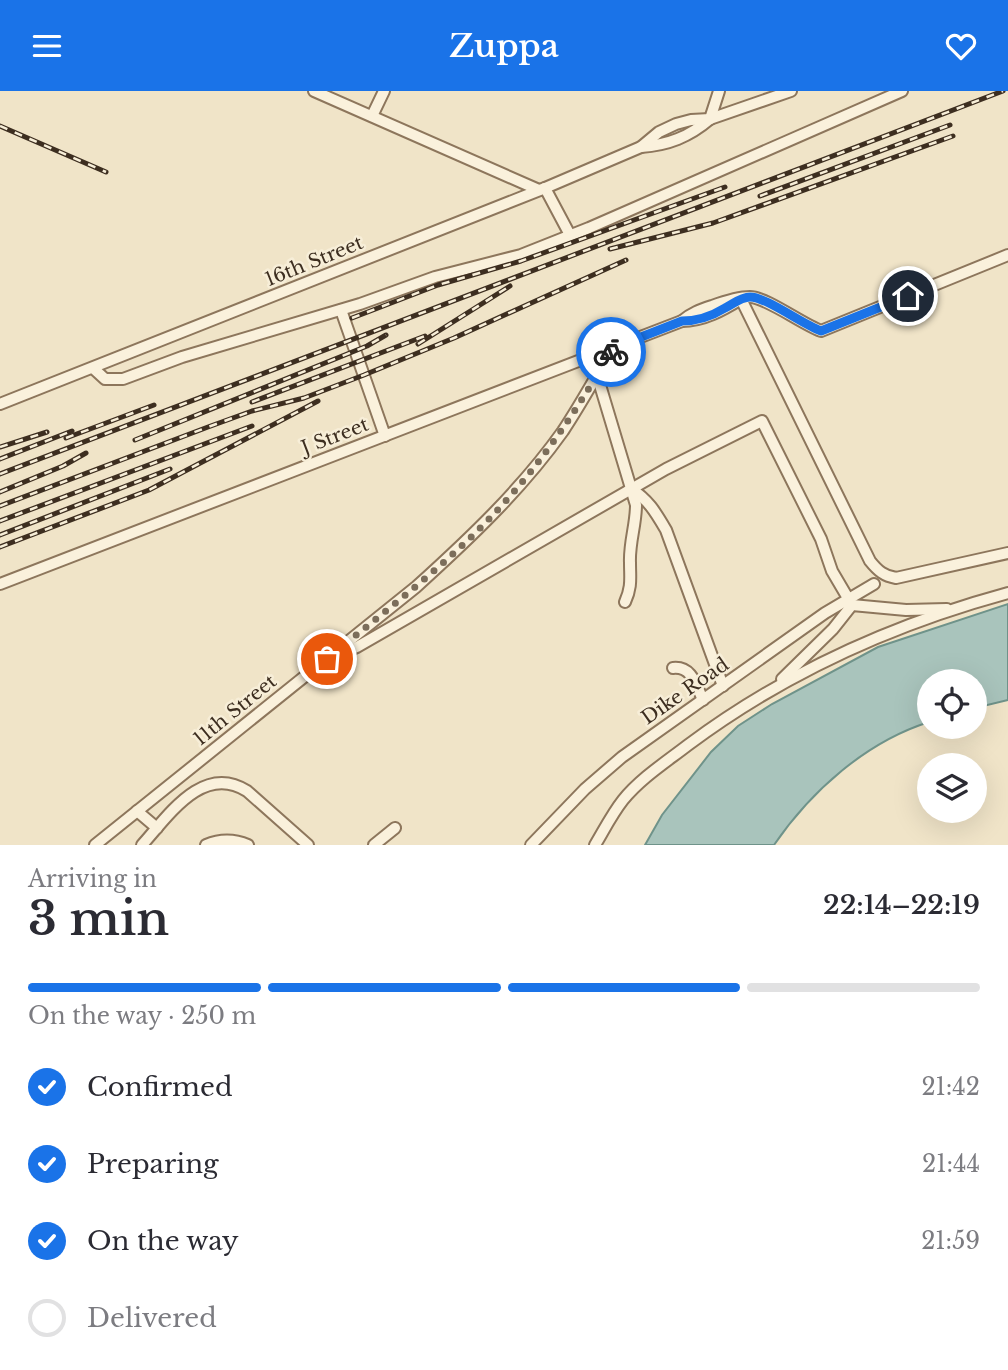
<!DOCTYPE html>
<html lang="en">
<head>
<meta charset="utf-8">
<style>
	:root { --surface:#fff; --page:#f2f2f3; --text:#2b2b33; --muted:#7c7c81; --line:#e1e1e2; --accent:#1a73e8 }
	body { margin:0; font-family:"Libre Baskerville",serif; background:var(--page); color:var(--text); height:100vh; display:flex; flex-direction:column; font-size:26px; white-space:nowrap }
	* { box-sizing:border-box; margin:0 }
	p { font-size:23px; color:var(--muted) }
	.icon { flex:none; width:38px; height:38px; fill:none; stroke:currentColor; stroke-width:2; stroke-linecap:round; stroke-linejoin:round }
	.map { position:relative; height:754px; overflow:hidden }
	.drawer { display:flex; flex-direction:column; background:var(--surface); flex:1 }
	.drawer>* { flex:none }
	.fabs { position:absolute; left:917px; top:578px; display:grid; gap:14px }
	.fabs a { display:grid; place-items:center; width:70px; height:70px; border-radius:50%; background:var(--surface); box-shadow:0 7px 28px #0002; font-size:35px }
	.pin { position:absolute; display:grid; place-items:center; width:60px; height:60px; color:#fff; margin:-30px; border:4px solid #fff; border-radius:50%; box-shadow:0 2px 7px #0007 }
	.courier { position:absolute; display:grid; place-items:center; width:70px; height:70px; margin:-35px; border:5px solid #1a73e8; border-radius:50%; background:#fff; color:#222; box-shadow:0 2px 9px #0007 }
	.summary em { font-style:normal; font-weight:600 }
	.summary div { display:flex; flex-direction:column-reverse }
	.summary { display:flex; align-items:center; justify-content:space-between; height:119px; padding:0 28px }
	h1 { font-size:46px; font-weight:600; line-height:52px }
	.bar { display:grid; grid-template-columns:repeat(4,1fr); gap:10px 7px; align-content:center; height:84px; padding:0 28px }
	.bar i { height:9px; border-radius:5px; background:var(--line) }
	.bar .selected { background:var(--accent) }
	.bar p { grid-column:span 4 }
	ol { padding:0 28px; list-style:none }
	li { display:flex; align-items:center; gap:21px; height:77px }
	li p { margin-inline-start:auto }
	li .icon { padding:7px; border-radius:50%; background:var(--accent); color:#fff; stroke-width:4 }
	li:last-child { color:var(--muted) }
	li i { width:38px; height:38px; border:4px solid var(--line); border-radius:50% }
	header { display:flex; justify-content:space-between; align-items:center; height:91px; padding:0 28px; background:var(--accent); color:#fff; font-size:32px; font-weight:600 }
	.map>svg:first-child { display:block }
	.water { fill:#a9c4bc; stroke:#6f938a; stroke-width:2 }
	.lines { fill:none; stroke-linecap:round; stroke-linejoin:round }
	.minor-casing { stroke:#8d765c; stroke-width:14 }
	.minor { stroke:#faf1dc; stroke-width:10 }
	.rail-casing { stroke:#3d2e20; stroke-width:5 }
	.rail { stroke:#f7eed8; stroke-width:2.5; stroke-dasharray:8; stroke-linecap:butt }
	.done { stroke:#7c6e5b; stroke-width:7; stroke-dasharray:0 12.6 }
	.route { stroke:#1a73e8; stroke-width:9 }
	.labels { text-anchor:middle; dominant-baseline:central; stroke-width:5; stroke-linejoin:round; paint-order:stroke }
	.street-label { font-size:19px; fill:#3d2e20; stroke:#f7eed8 }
</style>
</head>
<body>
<header><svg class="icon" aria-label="menu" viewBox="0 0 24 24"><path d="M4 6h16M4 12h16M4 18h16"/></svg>Zuppa<svg class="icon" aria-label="heart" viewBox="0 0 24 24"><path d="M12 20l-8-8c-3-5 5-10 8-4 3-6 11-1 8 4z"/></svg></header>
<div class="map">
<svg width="1008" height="754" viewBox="0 0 1008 754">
	<rect width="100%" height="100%" fill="#f0e4c8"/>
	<path class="water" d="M 1008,513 L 1008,609 L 975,617 L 975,590 L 929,590 L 929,631 C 866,651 811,700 774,754 L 645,754 L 662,724 L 711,661 L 738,635 L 772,613 L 878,556 Z"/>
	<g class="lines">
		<defs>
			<g id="minor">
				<polyline points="314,0 539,99"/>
				<polyline points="372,25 384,0"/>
				<polyline points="710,28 719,0"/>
				<path d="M 641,56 C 668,54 689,46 710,28"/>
				<polyline points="545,97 570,144"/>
				<path d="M 741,208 L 870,470 C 878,480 884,485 896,487 L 1008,462"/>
				<polyline points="341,219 385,345"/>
				<path d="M 682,230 C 691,222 700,219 712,215 C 723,211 738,206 750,206 C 766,206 802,233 821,240 L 1008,164"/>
				<polyline points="93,277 105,288 123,288 182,266 360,213 435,186 521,164 589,137 902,0"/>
				<path d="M 597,284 L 636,414 C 636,434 629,452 630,472 C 630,487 632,496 625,511"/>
				<polyline points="0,313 545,97 641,56 659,41 676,33 691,29 710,28 791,0"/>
				<path d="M 631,398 C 648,408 656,422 666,439 L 723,595"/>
				<path d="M 0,493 L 682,230 C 704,230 723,219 741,208"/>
				<polyline points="338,564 357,556 666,378 762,330 821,448 832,480 852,514"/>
				<path d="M 673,577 C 692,575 696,594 703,609"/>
				<polyline points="782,588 833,538 852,514 906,519 947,518"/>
				<polyline points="137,720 157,737"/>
				<path d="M 95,754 L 416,496 C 469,448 521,399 563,340 C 581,313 596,285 613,257"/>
				<path d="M 142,754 C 169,724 203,672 247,700 L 308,754"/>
				<path d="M 206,754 C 220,748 234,748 248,754"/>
				<polyline points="374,754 395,737"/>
				<polyline points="531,754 585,698 622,666 825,522 874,493"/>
				<path d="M 595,754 C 604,739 612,723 623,709 C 641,687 666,671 688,654 C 783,583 894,533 1008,502"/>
			</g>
		</defs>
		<use href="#minor" class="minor-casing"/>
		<use href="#minor" class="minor"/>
		<defs>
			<g id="rail">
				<polyline points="0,35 106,81"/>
				<polyline points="760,105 950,34"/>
				<polyline points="610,158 713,132 953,45"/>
				<polyline points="352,227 438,194 521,170 725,96"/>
				<polyline points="418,253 510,195"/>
				<polyline points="252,311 425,245"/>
				<polyline points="66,347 154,314"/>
				<polyline points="135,349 367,255 386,244"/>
				<polyline points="0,356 47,341"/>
				<polyline points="0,368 72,340"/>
				<polyline points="0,383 1003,0"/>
				<polyline points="0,401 63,375 86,362"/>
				<polyline points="0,415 208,336 252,320 304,307 364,284 454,247 626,169"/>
				<polyline points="0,430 252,335"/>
				<polyline points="0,444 170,378"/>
				<polyline points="0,456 149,399 318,310"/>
			</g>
		</defs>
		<use href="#rail" class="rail-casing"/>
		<use href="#rail" class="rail"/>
	</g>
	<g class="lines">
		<path class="done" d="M 327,568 C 387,518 451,471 503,413 C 546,366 579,315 611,261"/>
		<path class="route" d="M 611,261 L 613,257 L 682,230 C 697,230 712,225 725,217 C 733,213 741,206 750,206 C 766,206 802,233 821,240 L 908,205"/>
	</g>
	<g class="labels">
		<g class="street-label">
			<text transform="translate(314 170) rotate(-22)">16th Street</text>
			<text transform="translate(335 345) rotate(-21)">J Street</text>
			<text transform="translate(685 600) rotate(-35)">Dike Road</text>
			<text transform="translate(235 619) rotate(-39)">11th Street</text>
		</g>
	</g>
</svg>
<div class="fabs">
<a><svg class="icon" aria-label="locate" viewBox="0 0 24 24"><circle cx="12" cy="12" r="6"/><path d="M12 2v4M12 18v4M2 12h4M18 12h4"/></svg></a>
<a><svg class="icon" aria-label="layers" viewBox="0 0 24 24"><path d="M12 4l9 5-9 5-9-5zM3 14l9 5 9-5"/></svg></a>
</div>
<div class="pin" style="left:327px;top:568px;background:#ea580c"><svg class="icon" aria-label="bag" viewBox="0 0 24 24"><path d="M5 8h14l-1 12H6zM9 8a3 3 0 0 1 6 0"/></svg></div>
<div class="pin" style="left:908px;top:205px;background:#1f2937"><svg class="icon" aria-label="home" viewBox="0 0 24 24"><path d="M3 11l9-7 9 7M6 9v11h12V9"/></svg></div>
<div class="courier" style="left:611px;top:261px"><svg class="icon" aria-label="bike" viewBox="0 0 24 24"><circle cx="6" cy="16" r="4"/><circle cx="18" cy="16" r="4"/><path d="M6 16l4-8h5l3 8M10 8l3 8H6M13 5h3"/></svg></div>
</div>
<section class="drawer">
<div class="summary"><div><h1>3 min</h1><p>Arriving in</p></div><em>22:14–22:19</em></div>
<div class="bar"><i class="selected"></i><i class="selected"></i><i class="selected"></i><i></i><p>On the way · 250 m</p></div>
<ol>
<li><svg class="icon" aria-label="check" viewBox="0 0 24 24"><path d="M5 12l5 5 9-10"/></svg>Confirmed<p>21:42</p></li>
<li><svg class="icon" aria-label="check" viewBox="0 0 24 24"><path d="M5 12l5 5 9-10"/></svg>Preparing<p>21:44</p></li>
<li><svg class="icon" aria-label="check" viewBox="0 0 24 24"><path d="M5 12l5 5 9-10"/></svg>On the way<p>21:59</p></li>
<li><i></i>Delivered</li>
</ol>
</section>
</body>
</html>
